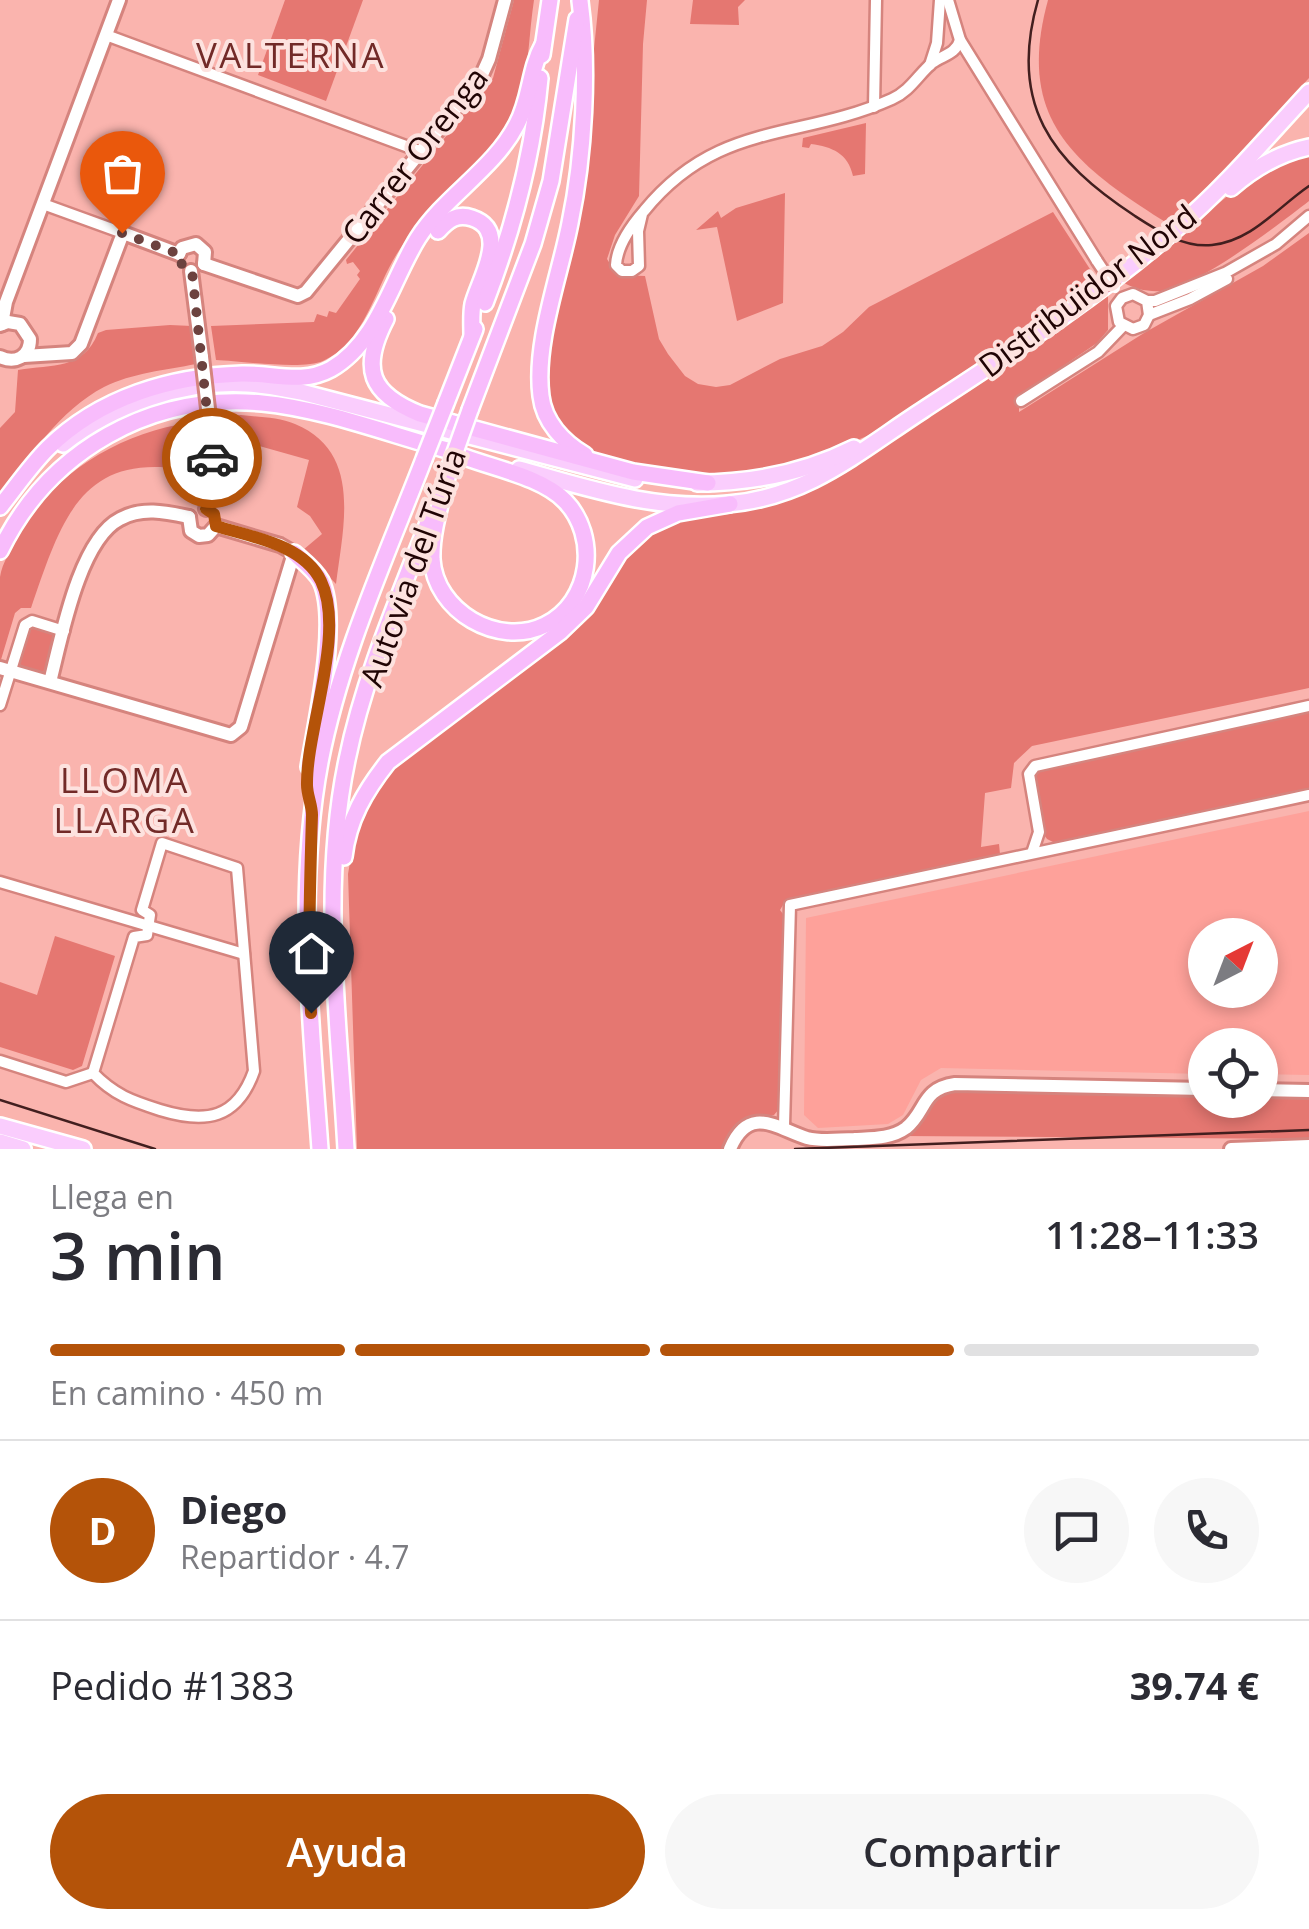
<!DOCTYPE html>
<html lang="es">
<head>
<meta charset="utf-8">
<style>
	:root { --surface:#fff; --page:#f7f7f7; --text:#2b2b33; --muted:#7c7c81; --line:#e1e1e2; --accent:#b45309 }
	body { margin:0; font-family:"Open Sans",sans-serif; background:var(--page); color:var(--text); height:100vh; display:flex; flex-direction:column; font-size:38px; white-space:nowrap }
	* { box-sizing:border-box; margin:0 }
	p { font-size:32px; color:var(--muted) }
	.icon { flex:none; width:55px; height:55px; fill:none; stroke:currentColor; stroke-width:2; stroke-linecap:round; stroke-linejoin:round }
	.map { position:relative; height:1149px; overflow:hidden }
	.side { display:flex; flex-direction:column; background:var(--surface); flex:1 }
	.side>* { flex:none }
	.needle { width:65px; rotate:42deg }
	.controls { position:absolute; left:1188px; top:918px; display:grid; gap:20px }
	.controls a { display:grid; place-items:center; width:90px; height:90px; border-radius:50%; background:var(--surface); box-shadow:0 5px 15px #0003; font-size:50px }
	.pin { position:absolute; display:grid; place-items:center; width:85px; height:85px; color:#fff; margin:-102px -42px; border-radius:50% 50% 50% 0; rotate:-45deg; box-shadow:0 0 10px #0007 }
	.pin .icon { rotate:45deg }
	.courier { position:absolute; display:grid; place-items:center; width:100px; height:100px; margin:-50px; border:8px solid #b45309; border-radius:50%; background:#fff; color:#222; box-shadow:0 2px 12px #0007 }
	.head em { font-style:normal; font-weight:600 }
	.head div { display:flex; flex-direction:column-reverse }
	.head { display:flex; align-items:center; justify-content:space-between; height:170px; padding:0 50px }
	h1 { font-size:65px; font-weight:600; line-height:75px }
	.bar { display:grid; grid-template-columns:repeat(4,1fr); gap:15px 10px; align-content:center; height:120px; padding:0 50px }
	.bar i { height:12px; border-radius:8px; background:var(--line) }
	.bar .current { background:var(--accent) }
	.bar p { grid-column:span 4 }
	.line { display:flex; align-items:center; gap:25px; padding:0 50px; border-top:2px solid var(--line) }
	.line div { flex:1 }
	.round { display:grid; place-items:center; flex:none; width:105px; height:105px; border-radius:52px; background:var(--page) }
	.cta { display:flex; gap:20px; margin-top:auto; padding:20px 50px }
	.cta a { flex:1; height:115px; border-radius:60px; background:var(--accent); color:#fff; font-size:40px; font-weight:600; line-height:115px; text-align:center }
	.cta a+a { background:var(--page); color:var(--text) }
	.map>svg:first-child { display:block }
	.built { fill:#fea19a; fill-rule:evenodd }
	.green { fill:#e57771 }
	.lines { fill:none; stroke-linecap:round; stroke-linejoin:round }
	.minor-casing { stroke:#d5847e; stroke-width:15 }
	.tertiary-casing { stroke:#d5847e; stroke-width:18 }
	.primary-casing { stroke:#fff; stroke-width:20 }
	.trunk-casing { stroke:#fff; stroke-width:20 }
	.minor { stroke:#fff; stroke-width:10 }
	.tertiary { stroke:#fff; stroke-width:12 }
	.primary { stroke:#facdfd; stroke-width:15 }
	.trunk { stroke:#f8bcfc; stroke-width:15 }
	.tram { stroke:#421f1f; stroke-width:2.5 }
	.minor-bridge-casing { stroke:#d5847e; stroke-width:15; stroke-linecap:butt }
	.tertiary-bridge-casing { stroke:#d5847e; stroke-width:18; stroke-linecap:butt }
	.trunk-bridge-casing { stroke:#fff; stroke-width:20; stroke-linecap:butt }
	.minor-bridge { stroke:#fff; stroke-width:10 }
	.tertiary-bridge { stroke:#fff; stroke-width:12 }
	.trunk-bridge { stroke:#f8bcfc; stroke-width:15 }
	.done { stroke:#6c423f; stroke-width:10; stroke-dasharray:0 18 }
	.route { stroke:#b45309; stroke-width:12 }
	.labels { text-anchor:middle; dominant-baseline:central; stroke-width:8; stroke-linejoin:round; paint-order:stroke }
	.street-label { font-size:32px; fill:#200404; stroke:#fde2df }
	.neighbourhood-label { font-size:35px; letter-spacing:2.5px; fill:#722a28; stroke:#fde2df }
</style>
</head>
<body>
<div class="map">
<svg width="1309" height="1149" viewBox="0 0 1309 1149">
	<rect width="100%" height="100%" fill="#fab4ae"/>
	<path class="built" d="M 1309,811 L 1309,1075 L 1260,1074 L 1260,1045 L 1205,1045 L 1205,1074 L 941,1068 L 921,1080 L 903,1115 L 888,1124 L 818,1128 L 804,1115 L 806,918 ZM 1205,935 L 1260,935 L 1260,990 L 1205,990 Z"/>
	<g class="green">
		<polygon points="285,0 363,0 326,101 258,75"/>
		<path d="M 514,0 L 534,0 C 529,32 529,68 520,99 C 504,150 431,202 400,249 C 375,285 367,341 323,361 C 303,370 240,361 216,360 L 211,326 L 314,322 L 317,314 L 327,317 L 329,311 L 336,313 L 360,279 L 357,275 L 360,271 L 353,262 L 347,264 L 346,260 L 493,78 Z"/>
		<polygon points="599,0 647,0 643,44 639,196 615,235 607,259 617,275 645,276 659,339 668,354 685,376 698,384 716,387 730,385 780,359 822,346 843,332 869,307 1053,212 1099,283 974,371 881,430 813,459 766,472 682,478 592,455 558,424 548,401 545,377 548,352 576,224"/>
		<polygon points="693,0 745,0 738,7 739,25 690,24"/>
		<path d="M 1048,0 L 1309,0 L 1309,78 L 1218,178 L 1167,223 C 1075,165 1015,120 1048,0 Z"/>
		<path d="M 866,123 L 865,174 L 853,176 C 848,153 832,147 811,144 L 809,148 L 802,147 L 803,138 Z"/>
		<path d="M 1309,151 L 1309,201 C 1278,225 1198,287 1161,291 C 1149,292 1133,289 1123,282 L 1253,175 Z"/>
		<polygon points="785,193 783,303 737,321 717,227 696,230 718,211 721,218 736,208"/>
		<path d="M 1309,233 L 1309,688 L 1032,746 L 1014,763 L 1011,788 L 985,793 L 981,847 L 999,844 L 1000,854 L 786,900 L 780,910 L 783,914 L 779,1109 L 774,1115 C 750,1116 731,1124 723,1149 L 357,1149 L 348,874 L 357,822 L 371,791 L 396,764 L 584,619 L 604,594 L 622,559 L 646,537 L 668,524 L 687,518 L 771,504 L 838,477 L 1108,296 L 1108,330 L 1097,343 L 1019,396 L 1019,412 L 1144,333 L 1263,266 Z"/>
		<path d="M 170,325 L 192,326 L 196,364 C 166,370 132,373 104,387 C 60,410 29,457 0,495 L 0,428 L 15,412 L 18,370 C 53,364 83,370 98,333 L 106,330 Z"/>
		<path d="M 241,415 C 258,417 279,417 295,424 C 363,452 343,527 336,584 L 303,550 L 322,534 L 310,516 L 297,507 L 309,460 L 224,436 L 221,416 Z"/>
		<path d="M 202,421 L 206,459 L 201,473 C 83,446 63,515 31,608 L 21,608 L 15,613 L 0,663 C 0,635 0,604 0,577 C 2,563 12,548 19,535 C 56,468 128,429 202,421 Z"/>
		<polygon points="35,625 55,632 57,637 47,669 40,673 23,668 19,663 28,629"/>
		<polygon points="1309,710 1309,790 1055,843 1047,839 1042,832 1033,776 1036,770"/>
		<polygon points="55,936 115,956 82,1066 73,1070 0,1047 0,982 37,995"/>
		<polygon points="953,1088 1205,1094 1205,1100 1260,1100 1260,1095 1309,1095 1309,1139 901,1136 931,1099"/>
	</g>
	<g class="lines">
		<defs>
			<g id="minor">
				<polyline points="948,0 960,40 1097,261"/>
				<polyline points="106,35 422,152"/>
				<polyline points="930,65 937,43 940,0"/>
				<polyline points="874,107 876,0"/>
				<polyline points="43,204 123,233"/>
				<path d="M 642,214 L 638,231 L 639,266 L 632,271 L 622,271 L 616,265 C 617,245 631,226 644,211 C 718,120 798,141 892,99 C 910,91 918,75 932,63 C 943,55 956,54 960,40"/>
				<polyline points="1147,301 1149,315 1144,325 1133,329 1119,322 1116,306 1122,298 1133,294 1147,301 1155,301 1225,273 1276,244 1309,216"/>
				<polyline points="1149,315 1190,299 1227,279"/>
				<polyline points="1021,401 1098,352 1123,326"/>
				<polyline points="0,705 25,625 32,621 64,631"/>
				<path d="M 162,843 L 237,868 L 254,1071 C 237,1119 206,1124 160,1110 C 132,1101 114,1095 93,1073 L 134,937 L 147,935 L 150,915 L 142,910 Z"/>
				<polyline points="1032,853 1039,832 1029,774 1035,766 1309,706"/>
				<polyline points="0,882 244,954"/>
				<polyline points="0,1061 66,1082 93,1073"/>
				<polyline points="784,1126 790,905 1309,795"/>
			</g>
			<g id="tertiary">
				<polyline points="179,254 182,248 196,244 205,252 204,264"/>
				<polyline points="204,264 298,296 306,292 480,79 489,59 505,0"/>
				<polyline points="191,271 202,357"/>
				<polyline points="2,324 6,302 119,0"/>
				<path d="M 0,325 L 8,322 L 20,324 L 30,339 C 30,357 15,364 0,357"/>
				<polyline points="24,356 72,353 81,344 123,233 179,254"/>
				<polyline points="206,509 213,486 210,426"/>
				<polyline points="189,517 191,531 199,536 208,535 216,526"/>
				<polyline points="0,668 231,735 241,727 294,553 280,545 216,526"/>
				<path d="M 50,682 C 61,639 79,540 120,519 C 142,507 165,512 189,517"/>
				<polyline points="1260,1090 1309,1091"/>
				<path d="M 730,1149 C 749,1103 778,1129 807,1138 C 822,1142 839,1139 854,1139 C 871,1138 891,1139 906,1128 C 927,1111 921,1089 955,1084 L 1205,1089"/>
				<polyline points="1231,1149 1309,1146"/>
			</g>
			<g id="primary">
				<path d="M 1231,188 C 1254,168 1280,153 1309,147"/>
				<path d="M 63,444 C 113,405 183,380 247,384 C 265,385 284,389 301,392 L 635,479"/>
				<path d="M 519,469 C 588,488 655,511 728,504 C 809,497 858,452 923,410 C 1010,353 1098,297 1177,228 C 1225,187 1266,138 1309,92"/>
				<path d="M 697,483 C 751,483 806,472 854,448"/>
				<polyline points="0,1126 83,1149"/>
				<polyline points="0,1142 23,1149"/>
			</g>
			<g id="trunk">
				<path d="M 580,1 C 589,68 584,156 570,223 C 560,275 534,343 541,396 C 544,422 563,442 585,455"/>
				<polyline points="542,55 550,0"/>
				<path d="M 438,231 C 448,220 457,213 472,218 C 511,231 479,280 473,304 C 471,314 472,326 472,336"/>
				<path d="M 485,303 C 513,230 533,156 540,78"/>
				<path d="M 386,319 C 360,369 370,394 420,414 L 633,472 L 708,483"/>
				<polyline points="446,403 475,329"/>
				<polyline points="470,410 533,244 551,181 577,19"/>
				<path d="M 0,507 C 16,487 30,466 48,448 C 100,397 171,376 242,374 C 273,373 302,385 331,369 C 378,342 391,281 418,238 C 445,196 494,169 517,124 C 531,98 529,70 543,45"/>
				<path d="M 0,551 C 49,450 151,393 262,403 C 324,409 388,434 447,450 C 483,467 539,474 565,501 C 599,536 592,602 545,625 C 498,648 435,611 432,559 C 431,530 443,497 449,469"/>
				<path d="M 294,553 C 303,561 315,570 321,581 C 340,621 316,722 309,767"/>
				<path d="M 344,857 C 348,820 365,791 388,762 L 560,632 L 586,607 L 619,553 L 647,527 L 678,513 L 730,504"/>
				<path d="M 320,1149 C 311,1021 296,889 320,762 C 340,658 386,557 424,459"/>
				<path d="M 346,1149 C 339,1021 320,888 347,760 C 364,676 400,595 431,515"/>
			</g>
		</defs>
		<use href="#minor" class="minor-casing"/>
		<use href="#tertiary" class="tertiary-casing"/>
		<use href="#primary" class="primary-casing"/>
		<use href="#trunk" class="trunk-casing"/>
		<use href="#minor" class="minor"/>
		<use href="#tertiary" class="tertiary"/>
		<use href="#primary" class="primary"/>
		<use href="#trunk" class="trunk"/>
		<g class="tram">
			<path d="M 1038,0 C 1008,104 1051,161 1135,216 C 1158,231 1184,248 1212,245 C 1252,241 1278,207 1309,186"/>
			<polyline points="0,1100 155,1149"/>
			<polyline points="795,1149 1309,1130"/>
		</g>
		<defs>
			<polyline id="minor-bridge" points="1097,261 1115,288"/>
			<polyline id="tertiary-bridge" points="202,357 210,426"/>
			<g id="trunk-bridge">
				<polyline points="424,459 446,403"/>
				<polyline points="449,469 470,410"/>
			</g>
		</defs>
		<use href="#minor-bridge" class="minor-bridge-casing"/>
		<use href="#tertiary-bridge" class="tertiary-bridge-casing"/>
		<use href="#trunk-bridge" class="trunk-bridge-casing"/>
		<use href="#minor-bridge" class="minor-bridge"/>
		<use href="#tertiary-bridge" class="tertiary-bridge"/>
		<use href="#trunk-bridge" class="trunk-bridge"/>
	</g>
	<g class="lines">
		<polyline class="done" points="122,233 179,254 179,262 192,271 212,458"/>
		<path class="route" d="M 212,458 L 213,486 L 206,509 L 214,514 L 216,526 C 251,537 303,544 321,581 C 346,633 306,730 307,785 C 307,795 312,805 312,815 C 310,881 308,947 311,1013"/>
	</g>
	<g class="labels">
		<g class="street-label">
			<text transform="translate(414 155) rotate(-52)">Carrer Orenga</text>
			<text transform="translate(1087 290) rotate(-37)">Distribuïdor Nord</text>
			<text transform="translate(412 567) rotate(-70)">Autovia del Túria</text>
		</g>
		<g class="neighbourhood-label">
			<text x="291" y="54">VALTERNA</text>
			<text x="125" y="779">LLOMA<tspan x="125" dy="40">LLARGA</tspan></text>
		</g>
	</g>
</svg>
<div class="controls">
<a><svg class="needle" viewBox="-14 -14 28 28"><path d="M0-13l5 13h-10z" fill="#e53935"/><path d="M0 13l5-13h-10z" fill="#7c7c81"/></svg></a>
<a><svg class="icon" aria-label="locate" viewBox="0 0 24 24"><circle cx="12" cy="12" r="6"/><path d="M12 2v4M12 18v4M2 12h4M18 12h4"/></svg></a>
</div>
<div class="pin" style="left:122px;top:233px;background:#ea580c"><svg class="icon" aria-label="bag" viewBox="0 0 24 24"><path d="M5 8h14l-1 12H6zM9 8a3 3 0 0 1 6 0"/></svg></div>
<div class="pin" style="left:311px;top:1013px;background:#1f2937"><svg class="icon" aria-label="home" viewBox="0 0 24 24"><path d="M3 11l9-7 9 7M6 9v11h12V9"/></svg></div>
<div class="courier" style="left:212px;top:458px"><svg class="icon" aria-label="car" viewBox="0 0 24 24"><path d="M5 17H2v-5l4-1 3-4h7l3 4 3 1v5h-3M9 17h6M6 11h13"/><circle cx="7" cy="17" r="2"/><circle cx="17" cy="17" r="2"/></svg></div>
</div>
<section class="side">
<div class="head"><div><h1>3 min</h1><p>Llega en</p></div><em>11:28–11:33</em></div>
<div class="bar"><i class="current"></i><i class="current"></i><i class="current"></i><i></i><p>En camino · 450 m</p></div>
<div class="line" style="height:180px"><b class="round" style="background:var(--accent);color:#fff">D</b><div><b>Diego</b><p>Repartidor · 4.7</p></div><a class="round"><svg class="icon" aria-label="chat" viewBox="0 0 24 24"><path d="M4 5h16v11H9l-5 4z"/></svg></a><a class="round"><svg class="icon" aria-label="phone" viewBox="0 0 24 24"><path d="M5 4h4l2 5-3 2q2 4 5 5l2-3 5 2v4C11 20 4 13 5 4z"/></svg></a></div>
<div class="line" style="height:130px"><div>Pedido #1383</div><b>39.74 €</b></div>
<div class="cta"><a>Ayuda</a><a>Compartir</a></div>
</section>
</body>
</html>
